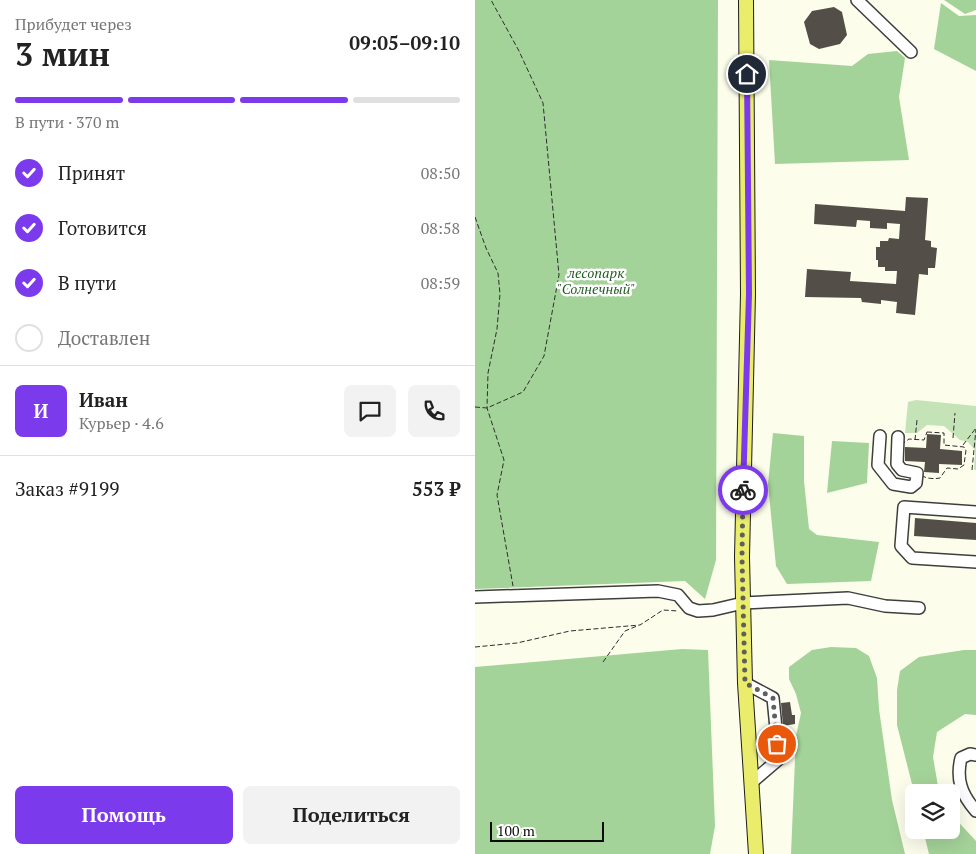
<!DOCTYPE html>
<html lang="ru">
<head>
<meta charset="utf-8">
<style>
	:root { --surface:#fff; --page:#f2f2f2; --text:#222; --muted:#767676; --line:#e0e0e0; --accent:#7c3aed }
	body { margin:0; font-family:"PT Serif",serif; background:var(--page); color:var(--text); height:100vh; display:flex; flex-direction:column; font-size:19px; white-space:nowrap }
	* { box-sizing:border-box; margin:0 }
	p { font-size:16px; color:var(--muted) }
	.icon { flex:none; width:28px; height:28px; fill:none; stroke:currentColor; stroke-width:2; stroke-linecap:round; stroke-linejoin:round }
	.map { position:relative; flex:1; overflow:hidden }
	.side { display:flex; flex-direction:column; background:var(--surface); width:475px }
	.side>* { flex:none }
	.fabs { position:absolute; left:430px; top:784px; display:grid; gap:10px }
	.fabs a { display:grid; place-items:center; width:55px; height:55px; border-radius:8px; background:var(--surface); box-shadow:0 5px 20px #0002; font-size:25px }
	.scale { position:absolute; left:15px; bottom:12px; width:114px; box-sizing:border-box; padding-left:5px; border:2px solid #0b0b0b; border-top:0; font-size:14px; line-height:18px; white-space:nowrap; color:#0b0b0b; -webkit-text-stroke:4px #fff; paint-order:stroke }
	.pin { position:absolute; display:grid; place-items:center; width:42px; height:42px; color:#fff; margin:-21px; border:2px solid #fff; border-radius:50%; box-shadow:0 1px 5px #0007 }
	.courier { position:absolute; display:grid; place-items:center; width:50px; height:50px; margin:-25px; border:4px solid #7c3aed; border-radius:50%; background:#fff; color:#222; box-shadow:0 1px 6px #0007 }
	.headline em { font-style:normal; font-weight:600 }
	.headline div { display:flex; flex-direction:column-reverse }
	.headline { display:flex; align-items:center; justify-content:space-between; height:85px; padding:0 15px }
	h1 { font-size:32px; font-weight:600; line-height:38px }
	.bar { display:grid; grid-template-columns:repeat(4,1fr); gap:8px 5px; align-content:center; height:60px; padding:0 15px }
	.bar i { height:6px; border-radius:4px; background:var(--line) }
	.bar .on { background:var(--accent) }
	.bar p { grid-column:span 4 }
	.line { display:flex; align-items:center; gap:12px; padding:0 15px; border-top:1px solid var(--line) }
	.line div { flex:1 }
	.round { display:grid; place-items:center; flex:none; width:52px; height:52px; border-radius:8px; background:var(--page) }
	ol { padding:0 15px; list-style:none }
	li { display:flex; align-items:center; gap:15px; height:55px }
	li p { margin-inline-start:auto }
	li .icon { padding:5px; border-radius:50%; background:var(--accent); color:#fff; stroke-width:4 }
	li:last-child { color:var(--muted) }
	li i { width:28px; height:28px; border:2px solid var(--line); border-radius:50% }
	.primary-button { display:flex; gap:10px; margin-top:auto; padding:10px 15px }
	.primary-button a { flex:1; height:58px; border-radius:8px; background:var(--accent); color:#fff; font-size:20px; font-weight:600; line-height:58px; text-align:center }
	.primary-button a+a { background:var(--page); color:var(--text) }
	main { display:flex; flex:1; min-height:0 }
	.map>svg:first-child { display:block }
	.green { fill:#c4e4b8 }
	.forest { fill:#a4d399 }
	.building { fill:#534f48 }
	.lines { fill:none; stroke-linecap:round; stroke-linejoin:round }
	.minor-casing { stroke:#3e3e3e; stroke-width:14 }
	.major-casing { stroke:#1c1c1c; stroke-width:16 }
	.path { stroke:#2d2d2d; stroke-width:1; stroke-dasharray:5 2.5; stroke-linecap:butt }
	.minor { stroke:#fff; stroke-width:11 }
	.major { stroke:#eaec6c; stroke-width:14 }
	.done { stroke:#5f6059; stroke-width:5; stroke-dasharray:0 9 }
	.route { stroke:#7c3aed; stroke-width:6 }
	.labels { text-anchor:middle; dominant-baseline:central; stroke-width:5; stroke-linejoin:round; paint-order:stroke }
	.park-label { font-size:14px; font-style:italic; fill:#225c25; stroke:#fff }
</style>
</head>
<body>
<main>
<section class="side">
<div class="headline"><div><h1>3 мин</h1><p>Прибудет через</p></div><em>09:05–09:10</em></div>
<div class="bar"><i class="on"></i><i class="on"></i><i class="on"></i><i></i><p>В пути · 370 m</p></div>
<ol>
<li><svg class="icon" aria-label="check" viewBox="0 0 24 24"><path d="M5 12l5 5 9-10"/></svg>Принят<p>08:50</p></li>
<li><svg class="icon" aria-label="check" viewBox="0 0 24 24"><path d="M5 12l5 5 9-10"/></svg>Готовится<p>08:58</p></li>
<li><svg class="icon" aria-label="check" viewBox="0 0 24 24"><path d="M5 12l5 5 9-10"/></svg>В пути<p>08:59</p></li>
<li><i></i>Доставлен</li>
</ol>
<div class="line" style="height:90px"><b class="round" style="background:var(--accent);color:#fff">И</b><div><b>Иван</b><p>Курьер · 4.6</p></div><a class="round"><svg class="icon" aria-label="chat" viewBox="0 0 24 24"><path d="M4 5h16v11H9l-5 4z"/></svg></a><a class="round"><svg class="icon" aria-label="phone" viewBox="0 0 24 24"><path d="M5 4h4l2 5-3 2q2 4 5 5l2-3 5 2v4C11 20 4 13 5 4z"/></svg></a></div>
<div class="line" style="height:65px"><div>Заказ #9199</div><b>553 ₽</b></div>
<div class="primary-button"><a>Помощь</a><a>Поделиться</a></div>
</section>
<div class="map">
<svg width="501" height="854" viewBox="0 0 501 854">
	<rect width="100%" height="100%" fill="#fcfdeb"/>
	<polygon class="green" points="441,400 501,406 501,470 499,470 500,450 493,442 485,440 469,426 452,425 442,433 430,433 433,402"/>
	<g class="forest">
		<polygon points="0,0 243,0 241,560 230,599 210,581 0,589"/>
		<polygon points="469,0 501,0 501,10 490,14"/>
		<polygon points="466,3 484,16 501,15 501,71 459,49"/>
		<polygon points="422,51 430,58 424,97 434,160 300,164 294,60 377,66 393,54"/>
		<polygon points="298,433 329,436 329,481 334,529 342,535 404,542 396,581 312,584 301,566 293,484"/>
		<polygon points="357,441 394,443 392,483 352,493"/>
		<polygon points="356,647 381,648 394,656 402,678 404,709 417,800 430,854 316,854 321,736 326,713 321,694 314,679 314,667 337,650"/>
		<polygon points="207,649 233,650 240,826 235,854 0,854 0,667"/>
		<polygon points="489,650 501,650 501,715 490,714 462,732 458,757 464,792 439,792 422,725 422,690 425,671 444,657"/>
		<polygon points="476,814 501,841 501,854 454,854 448,830 476,830"/>
	</g>
	<g class="building">
		<polygon points="359,7 367,12 372,35 365,44 344,49 335,44 329,22 337,11"/>
		<polygon points="431,197 453,198 450,240 456,241 456,247 462,248 460,268 453,268 453,275 444,274 440,315 421,313 422,302 406,300 406,304 387,302 386,298 330,297 332,269 376,272 375,281 421,284 422,271 410,271 410,267 403,267 403,260 401,260 401,247 405,247 405,241 413,241 414,238 424,239 425,224 412,223 412,229 395,228 395,221 382,220 381,227 339,224 340,204 430,211"/>
		<polygon points="452,434 466,435 465,449 487,451 487,465 464,464 464,473 449,472 450,462 430,461 430,447 451,448"/>
		<polygon points="440,518 501,523 501,540 439,536"/>
		<polygon points="315,702 317,715 320,715 320,724 308,726 306,703"/>
	</g>
	<g class="lines">
		<defs>
			<g id="minor">
				<polyline points="382,0 436,52"/>
				<polyline points="405,436 403,465 418,484 436,487 441,483 442,473 427,470 422,464 423,437"/>
				<polyline points="501,512 429,507 426,546 437,558 501,562"/>
				<polyline points="0,597 183,591 203,595 214,608 223,611 238,610 268,603 373,598 410,606 444,608"/>
				<polyline points="270,683 298,698 304,759 276,783"/>
				<path d="M 501,755 L 495,754 L 486,758 C 481,779 486,794 501,811"/>
			</g>
			<polyline id="major" points="271,0 273,294 267,557 270,683 281,854"/>
		</defs>
		<use href="#minor" class="minor-casing"/>
		<use href="#major" class="major-casing"/>
		<g class="path">
			<polyline points="0,217 11,248 23,273 25,294 22,329 13,373 12,408 29,460 22,495 38,586"/>
			<polyline points="0,407 12,408 48,392 69,356 84,275 68,103 44,51 16,0"/>
			<path d="M 452,432 L 469,433 L 469,445 L 489,447 L 491,450 L 489,465 L 483,469 L 472,468 L 465,478 C 460,479 451,479 446,475 L 445,468 L 428,466 L 424,461 L 426,445 L 434,439 L 449,440 Z"/>
			<polyline points="478,438 480,413"/>
			<polyline points="440,440 442,420"/>
			<polyline points="488,445 501,428"/>
			<polyline points="497,470 501,429"/>
			<polyline points="0,647 42,643 95,631 165,625 188,610 203,611"/>
			<polyline points="128,662 150,631 162,626"/>
		</g>
		<use href="#minor" class="minor"/>
		<use href="#major" class="major"/>
	</g>
	<g class="lines">
		<polyline class="done" points="268,490 267,557 270,683 298,698 302,744"/>
		<polyline class="route" points="268,490 274,294 272,74"/>
	</g>
	<g class="labels">
		<g class="park-label">
			<text x="121" y="272">лесопарк<tspan x="121" dy="16">"Солнечный"</tspan></text>
		</g>
	</g>
</svg>
<div class="fabs">
<a><svg class="icon" aria-label="layers" viewBox="0 0 24 24"><path d="M12 4l9 5-9 5-9-5zM3 14l9 5 9-5"/></svg></a>
</div>
<div class="scale">100 m</div>
<div class="pin" style="left:302px;top:744px;background:#ea580c"><svg class="icon" aria-label="bag" viewBox="0 0 24 24"><path d="M5 8h14l-1 12H6zM9 8a3 3 0 0 1 6 0"/></svg></div>
<div class="pin" style="left:272px;top:74px;background:#1f2937"><svg class="icon" aria-label="home" viewBox="0 0 24 24"><path d="M3 11l9-7 9 7M6 9v11h12V9"/></svg></div>
<div class="courier" style="left:268px;top:490px"><svg class="icon" aria-label="bike" viewBox="0 0 24 24"><circle cx="6" cy="16" r="4"/><circle cx="18" cy="16" r="4"/><path d="M6 16l4-8h5l3 8M10 8l3 8H6M13 5h3"/></svg></div>
</div>
</main>
</body>
</html>
